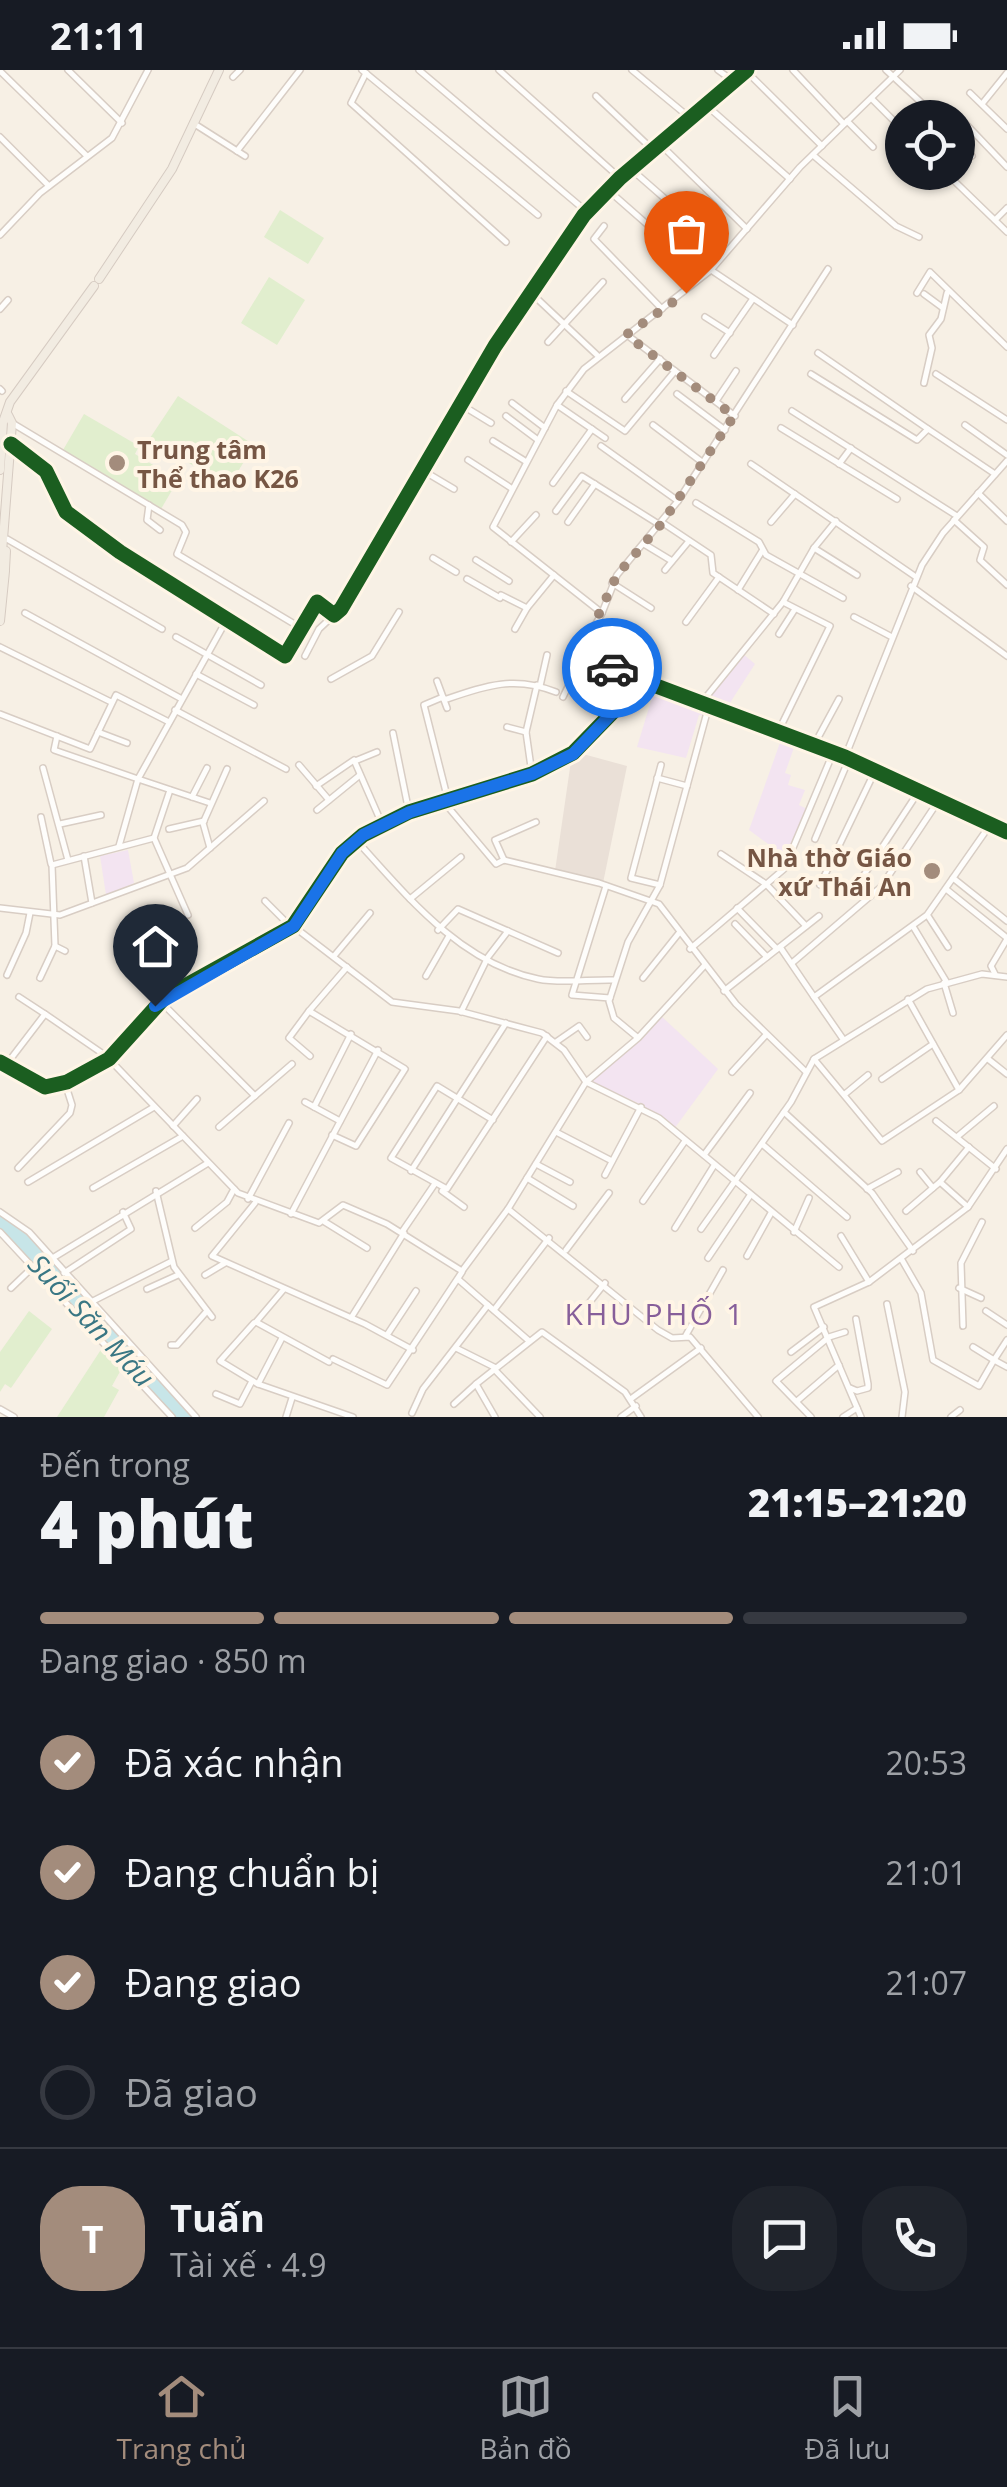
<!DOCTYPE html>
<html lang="vi">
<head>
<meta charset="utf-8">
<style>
	:root { --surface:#171b24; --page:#20242c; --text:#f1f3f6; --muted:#9ea1a6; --line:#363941; --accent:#a38c7c }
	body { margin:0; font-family:"Open Sans",sans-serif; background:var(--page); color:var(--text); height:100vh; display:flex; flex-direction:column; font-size:38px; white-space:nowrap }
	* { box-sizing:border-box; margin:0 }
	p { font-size:32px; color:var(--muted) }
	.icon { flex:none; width:55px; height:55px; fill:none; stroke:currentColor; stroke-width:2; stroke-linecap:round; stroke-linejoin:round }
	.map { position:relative; height:1347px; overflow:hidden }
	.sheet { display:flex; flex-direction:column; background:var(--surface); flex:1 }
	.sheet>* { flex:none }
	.fabs { position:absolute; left:885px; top:30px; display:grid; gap:20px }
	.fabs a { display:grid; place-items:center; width:90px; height:90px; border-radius:50%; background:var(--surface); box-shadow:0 2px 8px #0004; font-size:50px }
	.pin { position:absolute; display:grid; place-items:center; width:85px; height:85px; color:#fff; margin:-102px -42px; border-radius:50% 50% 50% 0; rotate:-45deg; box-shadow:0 0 10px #0007 }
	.pin .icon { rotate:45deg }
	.courier { position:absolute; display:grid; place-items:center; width:100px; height:100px; margin:-50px; border:8px solid #1a73e8; border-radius:50%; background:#fff; color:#222; box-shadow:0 2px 12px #0007 }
	.headline em { font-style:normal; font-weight:800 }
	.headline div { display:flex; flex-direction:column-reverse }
	.headline { display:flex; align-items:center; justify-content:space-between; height:170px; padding:0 40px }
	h1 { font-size:65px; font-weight:800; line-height:75px }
	.bar { display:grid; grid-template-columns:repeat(4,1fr); gap:15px 10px; align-content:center; height:120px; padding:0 40px }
	.bar i { height:12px; border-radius:8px; background:var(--line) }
	.bar .selected { background:var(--accent) }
	.bar p { grid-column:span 4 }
	.line { display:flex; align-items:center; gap:25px; padding:0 40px; border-top:2px solid var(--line) }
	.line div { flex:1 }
	.round { display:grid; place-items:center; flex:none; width:105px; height:105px; border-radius:40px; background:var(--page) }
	ol { padding:0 40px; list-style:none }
	li { display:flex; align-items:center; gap:30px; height:110px }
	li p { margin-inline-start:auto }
	li .icon { padding:10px; border-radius:50%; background:var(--accent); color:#fff; stroke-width:4 }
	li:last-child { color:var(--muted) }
	li i { width:55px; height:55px; border:5px solid var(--line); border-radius:50% }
	.status { display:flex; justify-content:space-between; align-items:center; height:70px; padding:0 50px; background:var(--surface); direction:ltr }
	.status svg { height:28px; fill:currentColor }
	.tabs { display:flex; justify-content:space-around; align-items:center; height:140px; border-top:2px solid var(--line); background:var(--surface); font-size:28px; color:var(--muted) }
	.tabs a { display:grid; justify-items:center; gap:5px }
	.tabs .selected { color:var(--accent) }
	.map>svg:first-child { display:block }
	.industrial { fill:#eae0d7 }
	.education { fill:#f3e4f1 }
	.green { fill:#e1eece }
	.water { fill:#c7e5e8 }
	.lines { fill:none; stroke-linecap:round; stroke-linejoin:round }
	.minor-casing { stroke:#d8cdc4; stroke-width:8 }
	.major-casing { stroke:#d6cbc2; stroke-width:10 }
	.minor { stroke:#fefdfb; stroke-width:5 }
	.major { stroke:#f2ece2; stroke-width:8 }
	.cycleway-casing { stroke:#fff5e6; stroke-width:21 }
	.cycleway { stroke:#1b5e20; stroke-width:15 }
	.done { stroke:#a38c7c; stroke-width:10; stroke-dasharray:0 18 }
	.route { stroke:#1a73e8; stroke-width:12 }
	.poi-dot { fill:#a38c7c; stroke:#fff5e6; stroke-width:4 }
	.labels { text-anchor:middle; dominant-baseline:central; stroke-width:8; stroke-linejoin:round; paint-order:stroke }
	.poi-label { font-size:25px; font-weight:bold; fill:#765644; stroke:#fff5e6; text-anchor:start }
	.water-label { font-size:28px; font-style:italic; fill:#3a7784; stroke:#fff5e6 }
	.quarter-label { font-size:30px; letter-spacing:2.5px; fill:#875f9a; stroke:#fff5e6 }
</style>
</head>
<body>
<div class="status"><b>21:11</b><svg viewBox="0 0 49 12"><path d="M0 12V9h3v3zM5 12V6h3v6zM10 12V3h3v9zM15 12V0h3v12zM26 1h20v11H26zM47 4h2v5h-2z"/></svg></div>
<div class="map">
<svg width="1007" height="1347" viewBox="0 0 1007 1347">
	<rect width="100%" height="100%" fill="#f7f0e5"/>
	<polygon class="industrial" points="583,684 627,696 603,813 555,801 571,691"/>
	<g class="education">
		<polygon points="743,584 755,594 726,639 706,631"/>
		<polygon points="655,618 707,637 705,646 699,645 686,688 637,677"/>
		<polygon points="782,667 796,672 785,703 791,705 788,715 805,720 799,735 807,739 787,788 749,760"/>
		<polygon points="128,780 134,813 106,825 100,786"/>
		<polygon points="660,945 718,999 674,1059 642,1035 590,1011"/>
	</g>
	<g class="green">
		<polygon points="280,140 324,168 308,194 264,167"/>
		<polygon points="269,207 305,230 277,275 241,253"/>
		<polygon points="178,326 254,375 228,418 150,368"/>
		<polygon points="84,344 139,376 135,384 178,410 161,439 63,380"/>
		<polygon points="29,1241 52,1259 11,1318 5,1314 0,1322 0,1282"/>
		<polygon points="104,1275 123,1296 112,1316 119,1320 104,1347 57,1347"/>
	</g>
	<polygon class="water" points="0,1144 28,1164 194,1347 175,1347 0,1159"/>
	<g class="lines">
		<defs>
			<g id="minor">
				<polyline points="68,0 122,53"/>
				<polyline points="362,0 538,145"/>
				<polyline points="419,0 587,142"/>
				<polyline points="499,0 620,108"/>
				<polyline points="632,0 690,48"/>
				<polyline points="718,0 733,11"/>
				<polyline points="793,0 844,54"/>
				<polyline points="886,0 938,48"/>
				<polyline points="0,1 87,86"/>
				<polyline points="746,1 822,76"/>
				<polyline points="366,3 351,33 506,172"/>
				<polyline points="233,7 240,0"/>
				<polyline points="970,23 1007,59"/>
				<polyline points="596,26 653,80"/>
				<polyline points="872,29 902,59"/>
				<polyline points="982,34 1007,3"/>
				<polyline points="706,35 790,109"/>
				<polyline points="847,51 873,77"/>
				<polyline points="963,51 1007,97"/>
				<polyline points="193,53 245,86"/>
				<polyline points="0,67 49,116"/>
				<polyline points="958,69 972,86"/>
				<polyline points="660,74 747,159"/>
				<polyline points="237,81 300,0"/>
				<polyline points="813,85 896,156 919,167"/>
				<polyline points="631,99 695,155"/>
				<polyline points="945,102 1007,162"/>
				<polyline points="608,120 698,199"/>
				<polyline points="995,150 1007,138"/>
				<polyline points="604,156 594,169 662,239"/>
				<polyline points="0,165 40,123 112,68 148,0"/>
				<polyline points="711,200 793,255"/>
				<polyline points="530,222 597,285"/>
				<polyline points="917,223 930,202 1007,277"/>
				<polyline points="924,224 943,238"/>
				<polyline points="0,239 8,230"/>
				<polyline points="705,247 730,263"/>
				<polyline points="627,265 735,346"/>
				<polyline points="548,272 603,212"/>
				<polyline points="818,283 928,359"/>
				<polyline points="714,285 752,230"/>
				<polyline points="811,304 917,370 928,359 995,404"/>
				<polyline points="936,304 1007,350"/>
				<polyline points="924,313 932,278 929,265 941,249 947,223"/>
				<polyline points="0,319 2,321"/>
				<polyline points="566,321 625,361 675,301"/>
				<polyline points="677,324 725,360"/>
				<polyline points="625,329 660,289"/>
				<polyline points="716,331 736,301"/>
				<polyline points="512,333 545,358"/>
				<polyline points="460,334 491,353"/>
				<polyline points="557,335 605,368"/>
				<polyline points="792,341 957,446"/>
				<polyline points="506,346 538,370"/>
				<polyline points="12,353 182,455 186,462 177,484 301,558"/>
				<polyline points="653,355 702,392"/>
				<polyline points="965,355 1007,385"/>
				<polyline points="781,358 897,429"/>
				<polyline points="493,371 525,391"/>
				<polyline points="11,375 46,401 66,442 120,482 285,586 317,532 334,545 341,539 495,276 584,145 620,108 747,0"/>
				<polyline points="601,376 678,431"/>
				<polyline points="468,390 511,418"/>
				<polyline points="751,394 916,507"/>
				<polyline points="839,394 851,378"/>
				<polyline points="422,400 454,419"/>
				<polyline points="553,413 592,359"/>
				<polyline points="978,423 1007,451"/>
				<polyline points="696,433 759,472 766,485 843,528"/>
				<polyline points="149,435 147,450 160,460"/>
				<polyline points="556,441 582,406 660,455"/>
				<polyline points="954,450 984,477 980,490 1007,515"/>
				<polyline points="568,452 595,414"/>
				<polyline points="771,452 795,424"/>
				<polyline points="663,453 711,485 713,503 774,544"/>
				<polyline points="7,469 162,559"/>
				<polyline points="511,472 536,445"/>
				<polyline points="644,474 672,491"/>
				<polyline points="814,478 857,505"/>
				<polyline points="433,488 456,502"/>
				<polyline points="476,490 509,511"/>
				<polyline points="665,500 689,471"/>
				<polyline points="467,509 500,528"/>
				<polyline points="612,513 651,538"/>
				<polyline points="911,516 1007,586"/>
				<polyline points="738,520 762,481"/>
				<polyline points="501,525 527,538 554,505"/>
				<polyline points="25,543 180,628"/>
				<polyline points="602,543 617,505 678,431 828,199"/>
				<polyline points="854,547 892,567"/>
				<polyline points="686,552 719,507"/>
				<polyline points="515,559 527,538"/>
				<polyline points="779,564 795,539"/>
				<polyline points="176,567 261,615"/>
				<polyline points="0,577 111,632"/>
				<polyline points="305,586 319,559 334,545"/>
				<polyline points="196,604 254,635"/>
				<polyline points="331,609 372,586 399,542"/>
				<polyline points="437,611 447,638"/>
				<polyline points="643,611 588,585 586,571 602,543 493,457 557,335 584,299 711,200 800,97 900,0"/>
				<polyline points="540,616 547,585"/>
				<polyline points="443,627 424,635 448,730"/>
				<polyline points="563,627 585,581"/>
				<path d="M 444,630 C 485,616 514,605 556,622"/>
				<polyline points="702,632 783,532 814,478 836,451"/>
				<polyline points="175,640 286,699"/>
				<polyline points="0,644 90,679 116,625 169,652"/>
				<polyline points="507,657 526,662"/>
				<polyline points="98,662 127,673"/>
				<polyline points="778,662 830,556 783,532"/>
				<polyline points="393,663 409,742"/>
				<polyline points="57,666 54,680 138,709 226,551"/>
				<polyline points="814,675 839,629"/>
				<polyline points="845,687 922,495 943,463 1007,391"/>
				<polyline points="355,691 377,682"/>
				<polyline points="299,695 329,730"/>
				<polyline points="43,698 68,790"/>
				<polyline points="532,704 526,662 537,615"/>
				<polyline points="657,708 687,716"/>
				<polyline points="316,716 354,690 382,754"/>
				<polyline points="170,720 154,768 188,845"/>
				<polyline points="192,727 207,698"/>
				<polyline points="443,731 496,794 504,790 599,813 659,834 736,934 805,1001"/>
				<polyline points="317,740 360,705"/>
				<polyline points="41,747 51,794"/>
				<polyline points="60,754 101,745"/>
				<polyline points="169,759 204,751"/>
				<polyline points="815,769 849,689"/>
				<path d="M 356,770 C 406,825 460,893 538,909 C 561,914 591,909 615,910"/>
				<polyline points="119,776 138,709 210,733"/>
				<polyline points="210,778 203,753 227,699"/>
				<polyline points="721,784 766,814 806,856"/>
				<polyline points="84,786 92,833"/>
				<polyline points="504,790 495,770 536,752"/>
				<polyline points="953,808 1007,851"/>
				<polyline points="858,814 919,721"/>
				<polyline points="660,815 631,808 661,695"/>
				<polyline points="820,815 875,701"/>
				<polyline points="606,816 572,925 610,928"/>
				<polyline points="946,819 1007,868"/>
				<polyline points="410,829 461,787"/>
				<polyline points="265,831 291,857"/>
				<polyline points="0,838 60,845 187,798 264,731"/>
				<polyline points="737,838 777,879"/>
				<polyline points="928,846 948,877"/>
				<polyline points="735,854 767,887"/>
				<polyline points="293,856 392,932 459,941 542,963 564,980 586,1012"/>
				<polyline points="914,858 946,911"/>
				<polyline points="438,860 458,839 558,883"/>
				<polyline points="132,874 171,923"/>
				<polyline points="780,877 814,927 927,845 990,755"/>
				<polyline points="690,879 784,799 833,683"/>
				<polyline points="65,881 55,876 52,795 154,768"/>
				<polyline points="334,886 370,843"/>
				<polyline points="792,893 881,817 939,730"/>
				<polyline points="995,904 991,896 1007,869"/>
				<polyline points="7,905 26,863 30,843"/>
				<polyline points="426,906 449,866"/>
				<polyline points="40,908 55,876"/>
				<polyline points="643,908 679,863"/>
				<polyline points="944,913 953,943"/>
				<polyline points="724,921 819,846"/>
				<polyline points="19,927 45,944"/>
				<polyline points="814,927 843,969"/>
				<polyline points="908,929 959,1020"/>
				<polyline points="160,931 255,1026"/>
				<polyline points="309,941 289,968 310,986"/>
				<polyline points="461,942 488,887 508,861"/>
				<polyline points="637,967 614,948 609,931 628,872 660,815 709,635"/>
				<polyline points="556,972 579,956 587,967"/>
				<polyline points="109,989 238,1123 319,1153 343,1135 387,1154 462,1201 508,1139 586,1012 638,968 704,896"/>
				<polyline points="814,989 882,1071 959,1020 1007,965"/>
				<polyline points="988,989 1007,1004"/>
				<polyline points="0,992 45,1017 67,1012 109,989 165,927 293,856 342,783 363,765 409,742 532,704 573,683 643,611 845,687 1007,762"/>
				<polyline points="6,995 45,944 109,988"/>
				<polyline points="732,1002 765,966"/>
				<polyline points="882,1009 933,974"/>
				<polyline points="586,1012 659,1048 839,1197"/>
				<polyline points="845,1024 868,1005"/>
				<polyline points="305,1032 340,1051"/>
				<polyline points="314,1037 351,964"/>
				<polyline points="784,1042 872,1123 913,1181"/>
				<polyline points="493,1050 437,1016 391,1088 447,1119 547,966"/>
				<polyline points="936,1051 996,1099"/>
				<polyline points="173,1056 197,1029"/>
				<polyline points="219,1057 292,994"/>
				<polyline points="556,1062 612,1091"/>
				<polyline points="332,1065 356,1076 405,999 309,941 347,897"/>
				<polyline points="958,1066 994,1036"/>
				<polyline points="762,1074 847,1147"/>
				<polyline points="704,1085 750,1023"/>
				<polyline points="536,1094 570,1112"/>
				<polyline points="18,1098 70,1043 72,1035 65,1013"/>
				<polyline points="411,1101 506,953"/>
				<polyline points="920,1102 933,1118"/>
				<polyline points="605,1105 641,1037"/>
				<polyline points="527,1108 573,1136"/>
				<polyline points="28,1112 154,1037"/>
				<polyline points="940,1112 969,1077"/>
				<polyline points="93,1118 183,1066"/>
				<polyline points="867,1119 898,1102"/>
				<polyline points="156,1121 174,1197 212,1247"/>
				<polyline points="442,1121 464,1137"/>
				<polyline points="248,1129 289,1053"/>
				<polyline points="643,1131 685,1071"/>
				<polyline points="255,1133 212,1186 365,1254 413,1280"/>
				<polyline points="508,1139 658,1260 672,1268 690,1267 758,1347"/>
				<polyline points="906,1141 940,1112 968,1137"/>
				<polyline points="0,1142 29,1162 196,1347"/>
				<polyline points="291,1144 378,980"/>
				<polyline points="325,1152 367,1178"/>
				<polyline points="195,1158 227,1132 234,1119"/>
				<polyline points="675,1158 713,1097"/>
				<polyline points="701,1159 791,1032 814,989 927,919 982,904 1007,907"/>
				<polyline points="0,1162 172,1347"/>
				<polyline points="402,1162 434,1115"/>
				<polyline points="794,1162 809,1128"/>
				<polyline points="841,1166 869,1212"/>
				<polyline points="566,1180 609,1123"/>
				<polyline points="747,1186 771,1143"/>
				<polyline points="708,1188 749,1127"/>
				<polyline points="51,1189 208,1093"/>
				<polyline points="902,1190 921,1223 933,1290 979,1316 994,1290 1007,1297"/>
				<polyline points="64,1203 131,1159 123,1142"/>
				<polyline points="205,1205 225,1193"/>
				<polyline points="459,1210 528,1270"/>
				<polyline points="11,1218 34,1196"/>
				<polyline points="959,1218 981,1228"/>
				<polyline points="147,1219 178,1205"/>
				<polyline points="284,1219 256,1252 329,1292"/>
				<polyline points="91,1232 172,1191"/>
				<polyline points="589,1233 605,1213"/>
				<polyline points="887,1234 905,1322 902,1347"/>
				<polyline points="494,1240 549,1168"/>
				<polyline points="986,1241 1007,1255"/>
				<polyline points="351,1248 404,1163"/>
				<polyline points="254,1253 220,1291 258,1314"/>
				<polyline points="963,1256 961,1193 982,1152"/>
				<polyline points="387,1265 416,1221"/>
				<polyline points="686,1265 723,1200"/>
				<polyline points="282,1268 258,1314 353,1347"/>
				<polyline points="171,1275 177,1275 207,1241"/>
				<polyline points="973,1277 994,1290 1007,1270"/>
				<polyline points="456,1278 496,1298"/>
				<polyline points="791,1282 824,1257"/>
				<polyline points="333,1289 387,1315 462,1202"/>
				<polyline points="494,1299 540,1347"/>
				<polyline points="850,1318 857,1321 868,1318 868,1314 856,1249"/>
				<polyline points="216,1324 240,1334 251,1313"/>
				<polyline points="632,1328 701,1278"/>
				<polyline points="797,1331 839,1295"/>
				<polyline points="454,1334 476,1314"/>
				<polyline points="0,1339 14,1347"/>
				<polyline points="412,1343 423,1319 488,1235"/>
				<polyline points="286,1347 292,1328"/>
				<polyline points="495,1347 476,1314 542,1262 625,1322 641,1347"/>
				<polyline points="621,1347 636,1336"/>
				<polyline points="811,1347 776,1311 829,1267 845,1262"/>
				<polyline points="843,1347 857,1338"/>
				<polyline points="861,1347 814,1237 869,1212 968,1137 1007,1079"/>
				<polyline points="951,1347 960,1340"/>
			</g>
			<g id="major">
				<polyline points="99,209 172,99 219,0"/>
				<polyline points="0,400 3,352 10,332 94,216"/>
				<polyline points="5,499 6,481"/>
				<polyline points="0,508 12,353 8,345"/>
				<polyline points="0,551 5,501"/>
			</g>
		</defs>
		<use href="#minor" class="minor-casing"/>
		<use href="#major" class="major-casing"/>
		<use href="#minor" class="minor"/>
		<use href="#major" class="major"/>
		<defs>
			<g id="cycleway">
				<polyline points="11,374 46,401 66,442 120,482 285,586 317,532 334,545 341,539 495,276 584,145 620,108 747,0"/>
				<polyline points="0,992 45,1017 67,1012 109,989 165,927 293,856 342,783 363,765 409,742 532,704 573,683 643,611 845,687 1007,762"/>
			</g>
		</defs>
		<use href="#cycleway" class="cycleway-casing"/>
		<use href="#cycleway" class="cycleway"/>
	</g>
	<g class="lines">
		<polyline class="done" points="612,598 588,585 585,574 617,505 662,453 734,346 626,265 686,223"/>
		<polyline class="route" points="155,936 294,856 342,783 363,765 410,742 532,704 573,684 643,611 612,598"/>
	</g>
	<g class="poi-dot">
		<circle cx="117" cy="393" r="10"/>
		<circle cx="932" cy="801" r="10"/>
	</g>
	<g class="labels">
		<g class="poi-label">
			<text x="137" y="379">Trung tâm<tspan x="137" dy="29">Thể thao K26</tspan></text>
			<text x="912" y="787" text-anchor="end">Nhà thờ Giáo<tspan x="912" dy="29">xứ Thái An</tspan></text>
		</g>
		<g class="water-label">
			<text transform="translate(92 1250) rotate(47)">Suối Săn Máu</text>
		</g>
		<g class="quarter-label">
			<text x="655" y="1243">KHU PHỐ 1</text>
		</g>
	</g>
</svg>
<div class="fabs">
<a><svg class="icon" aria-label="locate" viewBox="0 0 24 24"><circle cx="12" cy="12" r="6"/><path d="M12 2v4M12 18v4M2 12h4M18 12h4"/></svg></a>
</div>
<div class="pin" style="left:686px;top:223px;background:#ea580c"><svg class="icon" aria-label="bag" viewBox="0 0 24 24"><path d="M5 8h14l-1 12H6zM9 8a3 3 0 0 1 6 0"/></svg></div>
<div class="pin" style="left:155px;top:936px;background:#1f2937"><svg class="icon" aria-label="home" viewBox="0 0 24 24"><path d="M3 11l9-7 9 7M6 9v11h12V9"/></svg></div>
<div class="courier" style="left:612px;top:598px"><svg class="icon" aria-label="car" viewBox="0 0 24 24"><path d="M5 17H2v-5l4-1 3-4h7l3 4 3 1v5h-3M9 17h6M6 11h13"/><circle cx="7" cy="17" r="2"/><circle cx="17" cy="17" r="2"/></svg></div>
</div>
<section class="sheet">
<div class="headline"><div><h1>4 phút</h1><p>Đến trong</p></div><em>21:15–21:20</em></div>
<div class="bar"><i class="selected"></i><i class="selected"></i><i class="selected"></i><i></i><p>Đang giao · 850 m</p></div>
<ol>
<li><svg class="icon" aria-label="check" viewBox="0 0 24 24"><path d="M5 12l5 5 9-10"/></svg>Đã xác nhận<p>20:53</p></li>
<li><svg class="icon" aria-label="check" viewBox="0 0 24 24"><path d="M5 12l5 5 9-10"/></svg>Đang chuẩn bị<p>21:01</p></li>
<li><svg class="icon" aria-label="check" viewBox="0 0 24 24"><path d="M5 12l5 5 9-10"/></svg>Đang giao<p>21:07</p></li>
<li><i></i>Đã giao</li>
</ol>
<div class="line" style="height:180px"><b class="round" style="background:var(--accent);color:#fff">T</b><div><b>Tuấn</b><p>Tài xế · 4.9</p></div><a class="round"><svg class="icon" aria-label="chat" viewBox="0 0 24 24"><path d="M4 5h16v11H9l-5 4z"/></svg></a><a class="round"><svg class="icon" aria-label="phone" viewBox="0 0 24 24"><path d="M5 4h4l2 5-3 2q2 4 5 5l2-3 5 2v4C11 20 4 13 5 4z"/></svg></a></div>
</section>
<nav class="tabs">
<a class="selected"><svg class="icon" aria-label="home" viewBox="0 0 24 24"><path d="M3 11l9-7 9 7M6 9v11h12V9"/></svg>Trang chủ</a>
<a><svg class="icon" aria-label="map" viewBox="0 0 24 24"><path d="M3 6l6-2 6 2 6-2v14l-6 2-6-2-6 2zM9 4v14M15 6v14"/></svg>Bản đồ</a>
<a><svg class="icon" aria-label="saved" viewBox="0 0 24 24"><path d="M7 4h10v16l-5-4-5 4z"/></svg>Đã lưu</a>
</nav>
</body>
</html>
